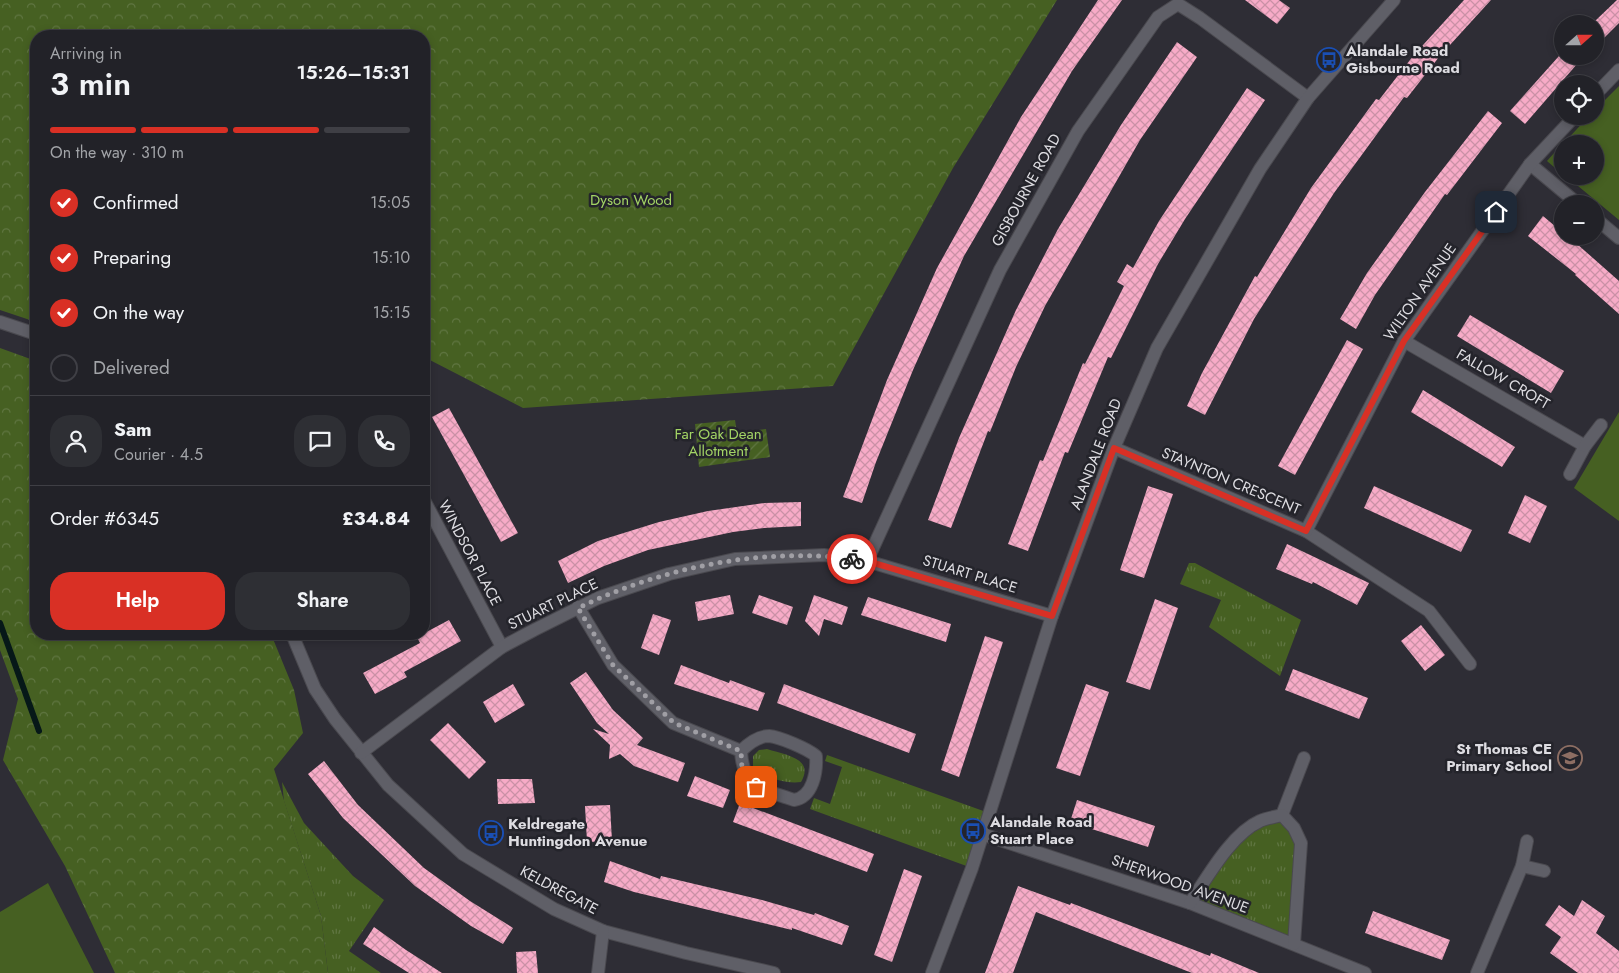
<!DOCTYPE html>
<html lang="en">
<head>
<meta charset="utf-8">
<style>
	:root { --surface:#222228; --page:#2e2f34; --text:#f1f3f6; --muted:#a2a4a8; --line:#3f3f45; --accent:#d93025 }
	body { margin:0; font-family:Jost,sans-serif; background:var(--page); color:var(--text); height:100vh; display:flex; flex-direction:column; font-size:19px; white-space:nowrap }
	* { box-sizing:border-box; margin:0 }
	p { font-size:16px; color:var(--muted) }
	.icon { flex:none; width:28px; height:28px; fill:none; stroke:currentColor; stroke-width:2; stroke-linecap:round; stroke-linejoin:round }
	.map { position:relative; flex:1; overflow:hidden }
	.drawer { position:absolute; left:30px; top:30px; width:400px; height:610px; display:flex; flex-direction:column; background:var(--surface); border-radius:20px; box-shadow:0 2px 8px #0003,0 0 0 1px var(--line) }
	.drawer>* { flex:none }
	.needle { width:32px; rotate:69deg }
	.fabs { position:absolute; left:1554px; top:15px; display:grid; gap:10px }
	.fabs a { display:grid; place-items:center; width:50px; height:50px; border-radius:50%; background:var(--surface); box-shadow:0 2px 8px #0003,0 0 0 1px var(--line); font-size:25px }
	.pin { position:absolute; display:grid; place-items:center; width:42px; height:42px; color:#fff; margin:-21px; border-radius:10px; box-shadow:0 2px 8px #0006 }
	.courier { position:absolute; display:grid; place-items:center; width:50px; height:50px; margin:-25px; border:4px solid #d93025; border-radius:50%; background:#fff; color:#222; box-shadow:0 1px 6px #0007 }
	.headline em { font-style:normal; font-weight:600 }
	.headline div { display:flex; flex-direction:column-reverse }
	.headline { display:flex; align-items:center; justify-content:space-between; height:85px; padding:0 20px }
	h1 { font-size:32px; font-weight:600; line-height:38px }
	.bar { display:grid; grid-template-columns:repeat(4,1fr); gap:8px 5px; align-content:center; height:60px; padding:0 20px }
	.bar i { height:6px; border-radius:4px; background:var(--line) }
	.bar .on { background:var(--accent) }
	.bar p { grid-column:span 4 }
	.line { display:flex; align-items:center; gap:12px; padding:0 20px; border-top:1px solid var(--line) }
	.line div { flex:1 }
	.round { display:grid; place-items:center; flex:none; width:52px; height:52px; border-radius:20px; background:var(--page) }
	ol { padding:0 20px; list-style:none }
	li { display:flex; align-items:center; gap:15px; height:55px }
	li p { margin-inline-start:auto }
	li .icon { padding:5px; border-radius:50%; background:var(--accent); color:#fff; stroke-width:4 }
	li:last-child { color:var(--muted) }
	li i { width:28px; height:28px; border:2px solid var(--line); border-radius:50% }
	.primary-button { display:flex; gap:10px; margin-top:auto; padding:10px 20px }
	.primary-button a { flex:1; height:58px; border-radius:20px; background:var(--accent); color:#fff; font-size:20px; font-weight:600; line-height:58px; text-align:center }
	.primary-button a+a { background:var(--page); color:var(--text) }
	.map>svg:first-child { display:block }
	.grass { fill:url(#grass-tufts) }
	.forest { fill:url(#forest-crowns) }
	.park { fill:#466022 }
	.garden { fill:url(#garden-furrows) }
	.lines { fill:none; stroke-linecap:round; stroke-linejoin:round }
	.stream { stroke:#061818; stroke-width:6 }
	.building { fill:url(#building-cross-hatch) }
	.minor-casing { stroke:#4a494f; stroke-width:14 }
	.minor { stroke:#5f5f67; stroke-width:12 }
	.done { stroke:#a09fa5; stroke-width:5; stroke-dasharray:0 9 }
	.route { stroke:#d93025; stroke-width:6 }
	.labels { text-anchor:middle; dominant-baseline:central; stroke-width:5; stroke-linejoin:round; paint-order:stroke }
	.poi-label { font-size:15px; font-weight:bold; fill:#dddce1; stroke:#24242b; text-anchor:start }
	.street-label { font-size:15px; fill:#dddce1; stroke:#24242b }
	.park-label { font-size:15px; fill:#a3d465; stroke:#24242b }
</style>
</head>
<body>
<div class="map">
<svg width="1619" height="973" viewBox="0 0 1619 973">
	<defs>
		<pattern id="grass-tufts" width="24" height="20" patternUnits="userSpaceOnUse" patternTransform="scale(1.25)"><rect width="24" height="20" fill="#466022"/><path d="M3 7l-1-3M5 7V3M7 7l1-3M15 17l-1-3M17 17v-4M19 17l1-3" fill="none" stroke="#607642"/></pattern>
		<pattern id="forest-crowns" width="20" height="18" patternUnits="userSpaceOnUse" patternTransform="scale(1.25)"><rect width="20" height="18" fill="#466022"/><path d="M2 6a3 3 0 1 1 6 0M12 15a3 3 0 1 1 6 0" fill="none" stroke="#607642"/></pattern>
		<pattern id="garden-furrows" width="10" height="10" patternUnits="userSpaceOnUse" patternTransform="scale(1.25)"><rect width="10" height="10" fill="#466022"/><path d="M-1 1l2-2M0 10L10 0M9 11l2-2" fill="none" stroke="#607642"/></pattern>
		<pattern id="building-cross-hatch" width="8" height="8" patternUnits="userSpaceOnUse" patternTransform="scale(1.25)"><rect width="8" height="8" fill="#f7abc7"/><path d="M0 0l8 8M0 8l8-8" fill="none" stroke="#ca91a6"/></pattern>
	</defs>
	<rect width="100%" height="100%" fill="#2e2d35"/>
	<g class="grass">
		<polygon points="1189,563 1195,563 1301,620 1280,676 1209,627 1221,600 1180,584"/>
		<path d="M 767,749 C 785,755 815,758 801,782 C 785,784 766,778 753,767 L 753,756 L 759,750 Z"/>
		<polygon points="827,755 989,813 972,868 810,809 814,798 830,804 842,767 825,761"/>
		<polygon points="282,782 304,823 353,876 384,900 349,951 381,973 328,973 321,916 284,801"/>
		<polygon points="1282,815 1301,843 1294,944 1190,903 1236,840"/>
	</g>
	<g class="forest">
		<polygon points="0,0 1057,0 953,168 833,386 523,408 424,357 424,36 36,36 36,322 0,310"/>
		<polygon points="0,348 36,361 36,634 271,634 294,690 303,733 274,769 321,916 328,973 115,973 65,866 3,760 18,699 0,650"/>
	</g>
	<g class="park">
		<polygon points="1619,86 1619,220 1566,176 1595,176 1595,144 1563,144 1589,116 1595,116 1595,110"/>
		<polygon points="1562,144 1562,174 1547,161"/>
		<polygon points="1619,412 1619,521 1574,488"/>
		<polygon points="48,883 94,973 0,973 0,912"/>
	</g>
	<polygon class="garden" points="735,420 737,433 766,429 770,457 699,467 695,424"/>
	<g class="lines">
		<polyline class="stream" points="0,623 39,731"/>
	</g>
	<g class="building">
		<polygon points="1098,0 1122,0 1072,71 964,256 913,370 876,462 862,503 843,497 887,380 937,268 1021,117"/>
		<polygon points="1245,0 1279,0 1290,8 1277,24"/>
		<polygon points="1464,0 1491,0 1439,57 1407,98 1404,97 1334,193 1254,319 1205,415 1187,406 1202,373 1255,276 1257,277 1311,188 1376,99 1379,100 1413,56"/>
		<polygon points="1617,0 1619,0 1619,23 1595,47 1595,21"/>
		<polygon points="1177,42 1197,57 1140,140 1045,306 1016,367 990,432 988,431 951,528 928,520 959,438 1016,310 1058,229 1121,125"/>
		<polygon points="1559,56 1584,56 1525,124 1510,111"/>
		<polygon points="1247,88 1265,100 1185,219 1158,264 1111,358 1108,357 1068,453 1065,452 1028,551 1008,544 1040,460 1043,461 1083,363 1085,364 1124,286 1117,282 1127,264 1133,268 1159,221"/>
		<polygon points="1488,111 1502,123 1447,195 1445,194 1375,295 1356,329 1340,319 1367,273 1425,192"/>
		<polygon points="1543,216 1562,232 1562,236 1568,236 1619,281 1619,314 1575,275 1576,274 1528,236"/>
		<polygon points="1470,315 1564,371 1551,393 1457,336"/>
		<polygon points="1347,340 1363,349 1295,475 1278,466"/>
		<polygon points="1423,390 1515,447 1502,467 1411,412"/>
		<polygon points="449,408 518,533 501,542 432,417"/>
		<polygon points="1148,486 1173,494 1144,578 1120,570"/>
		<polygon points="1374,486 1472,530 1461,552 1364,508"/>
		<polygon points="1525,495 1547,506 1530,543 1508,533"/>
		<polygon points="801,502 801,526 764,528 733,532 648,550 604,566 568,583 558,561 598,541 659,522 708,511 764,503"/>
		<polygon points="1287,544 1369,583 1357,605 1313,582 1312,584 1276,569"/>
		<polygon points="730,595 734,614 698,621 695,602"/>
		<polygon points="759,595 793,607 787,625 752,613"/>
		<polygon points="814,595 848,607 842,625 824,619 819,636 805,621"/>
		<polygon points="868,597 951,624 946,642 861,615"/>
		<polygon points="1155,599 1178,608 1150,690 1126,682"/>
		<polygon points="653,614 671,620 659,655 641,648"/>
		<polygon points="449,620 461,641 404,672 407,677 375,694 363,673 420,643 417,637"/>
		<polygon points="1421,625 1445,655 1425,671 1401,641"/>
		<polygon points="985,636 1003,642 959,777 941,770"/>
		<polygon points="681,665 729,683 730,680 765,693 758,711 674,684"/>
		<polygon points="1293,669 1368,698 1359,719 1285,690"/>
		<polygon points="586,672 613,710 643,738 637,745 685,763 678,782 634,766 620,754 609,759 610,745 593,729 609,734 597,723 570,683"/>
		<polygon points="513,684 525,705 495,723 483,702"/>
		<polygon points="784,684 916,734 909,753 777,703"/>
		<polygon points="1086,684 1109,692 1080,776 1056,768"/>
		<polygon points="448,723 486,762 469,779 430,740"/>
		<polygon points="324,761 358,805 424,868 470,901 513,928 503,944 471,926 415,886 343,818 308,774"/>
		<polygon points="695,776 730,790 723,808 687,796"/>
		<polygon points="497,779 532,779 535,803 498,804"/>
		<polygon points="1077,800 1155,826 1148,847 1070,822"/>
		<polygon points="740,803 874,854 867,872 733,822"/>
		<polygon points="610,805 612,841 587,842 585,806"/>
		<polygon points="610,861 660,879 661,876 762,900 814,915 815,913 849,926 842,945 792,928 792,930 634,892 604,882"/>
		<polygon points="904,869 922,876 892,962 874,955"/>
		<polygon points="1018,886 1070,905 1071,903 1210,956 1211,953 1259,973 1192,973 1036,912 1013,973 985,973"/>
		<polygon points="1582,900 1605,916 1596,933 1619,951 1619,973 1578,973 1550,953 1561,937 1545,925 1559,905 1574,916"/>
		<polygon points="1373,911 1450,940 1442,960 1365,933"/>
		<polygon points="374,927 406,950 442,973 409,973 363,944"/>
		<polygon points="536,951 538,973 517,973 516,952"/>
	</g>
	<g class="lines">
		<defs>
			<g id="minor">
				<polyline points="1595,95 1619,70"/>
				<polyline points="1530,164 1578,204"/>
				<polyline points="1595,218 1619,238"/>
				<polyline points="0,322 36,334"/>
				<polyline points="1404,341 1585,446 1570,474"/>
				<polyline points="1585,446 1601,425"/>
				<polyline points="1114,448 1306,531 1429,611 1470,664"/>
				<polyline points="424,500 502,647"/>
				<polyline points="1306,531 1404,341 1530,164 1575,116"/>
				<polyline points="867,561 1000,270 1078,131 1158,17 1178,4 1200,18 1308,98"/>
				<path d="M 578,607 L 613,665 L 673,723 L 741,751 C 748,744 758,736 769,736 C 780,737 808,749 816,756 C 817,772 813,797 794,800 C 763,789 743,789 741,751"/>
				<polyline points="292,634 315,689 335,719 388,785 463,854 554,909 603,931 686,953 774,973"/>
				<polyline points="361,753 502,647 534,630 598,598 669,574 735,559 824,555 867,561 1052,616"/>
				<polyline points="1282,815 1304,758"/>
				<polyline points="982,834 1190,903 1365,973"/>
				<polyline points="1522,866 1544,871"/>
				<path d="M 1190,903 C 1207,878 1231,834 1260,821 C 1266,818 1275,817 1282,815 L 1294,828 L 1301,843 L 1294,944"/>
				<polyline points="598,973 603,931"/>
				<polyline points="932,973 972,868 1052,616 1114,448 1157,348 1260,169 1308,98 1394,0"/>
				<polyline points="1477,973 1522,866 1527,841"/>
			</g>
		</defs>
		<use href="#minor" class="minor-casing"/>
		<use href="#minor" class="minor"/>
	</g>
	<g class="lines">
		<path class="done" d="M 756,787 L 742,769 L 741,751 L 674,723 L 613,665 L 578,608 C 661,568 761,547 852,559"/>
		<polyline class="route" points="852,559 867,561 1052,616 1114,448 1306,531 1404,341 1496,212"/>
	</g>
	<defs>
		<symbol id="bus-ring" viewBox="-11 -11 22 22"><circle r="9.5" fill="#24242b" stroke="#1a4fb4" stroke-width="1.5"/><path d="M-5-6H5V4H4V6H2V4H-2V6H-4V4H-5ZM-3.5-4V0h7V-4ZM-3.5 1.2v1.5H-2V1.2ZM2 1.2v1.5H3.5V1.2Z" fill="#1a4fb4"/></symbol>
		<symbol id="school-ring" viewBox="-11 -11 22 22"><circle r="9.5" fill="#24242b" stroke="#8d6e63" stroke-width="1.5"/><path d="M0-5L7-2L0 1L-7-2ZM-4 1L0 2.5L4 1V4Q0 6-4 4Z" fill="#8d6e63"/></symbol>
	</defs>
	<g fill-rule="evenodd">
		<use href="#bus-ring" x="1315" y="46" width="28" height="28"/>
		<use href="#school-ring" x="1556" y="744" width="28" height="28"/>
		<use href="#bus-ring" x="959" y="817" width="28" height="28"/>
		<use href="#bus-ring" x="477" y="819" width="28" height="28"/>
	</g>
	<g class="labels">
		<g class="poi-label">
			<text x="1346" y="51">Alandale Road<tspan x="1346" dy="17">Gisbourne Road</tspan></text>
			<text x="1552" y="749" text-anchor="end">St Thomas CE<tspan x="1552" dy="17">Primary School</tspan></text>
			<text x="990" y="822">Alandale Road<tspan x="990" dy="17">Stuart Place</tspan></text>
			<text x="508" y="824">Keldregate<tspan x="508" dy="17">Huntingdon Avenue</tspan></text>
		</g>
		<g class="street-label">
			<text transform="translate(1026 190) rotate(-61)">GISBOURNE ROAD</text>
			<text transform="translate(1420 292) rotate(-55)">WILTON AVENUE</text>
			<text transform="translate(1503 379) rotate(30)">FALLOW CROFT</text>
			<text transform="translate(1096 454) rotate(-69)">ALANDALE ROAD</text>
			<text transform="translate(1231 481) rotate(23)">STAYNTON CRESCENT</text>
			<text transform="translate(470 553) rotate(62)">WINDSOR PLACE</text>
			<text transform="translate(970 574) rotate(17)">STUART PLACE</text>
			<text transform="translate(553 604) rotate(-26)">STUART PLACE</text>
			<text transform="translate(1180 884) rotate(20)">SHERWOOD AVENUE</text>
			<text transform="translate(559 890) rotate(28)">KELDREGATE</text>
		</g>
		<g class="park-label">
			<text x="631" y="200">Dyson Wood</text>
			<text x="718" y="434">Far Oak Dean<tspan x="718" dy="17">Allotment</tspan></text>
		</g>
	</g>
</svg>
<div class="fabs">
<a><svg class="needle" viewBox="-14 -14 28 28"><path d="M0-13l5 13h-10z" fill="#e53935"/><path d="M0 13l5-13h-10z" fill="#a2a4a8"/></svg></a>
<a><svg class="icon" aria-label="locate" viewBox="0 0 24 24"><circle cx="12" cy="12" r="6"/><path d="M12 2v4M12 18v4M2 12h4M18 12h4"/></svg></a>
<a>+</a>
<a>−</a>
</div>
<div class="pin" style="left:756px;top:787px;background:#ea580c"><svg class="icon" aria-label="bag" viewBox="0 0 24 24"><path d="M5 8h14l-1 12H6zM9 8a3 3 0 0 1 6 0"/></svg></div>
<div class="pin" style="left:1496px;top:212px;background:#1f2937"><svg class="icon" aria-label="home" viewBox="0 0 24 24"><path d="M3 11l9-7 9 7M6 9v11h12V9"/></svg></div>
<div class="courier" style="left:852px;top:559px"><svg class="icon" aria-label="bike" viewBox="0 0 24 24"><circle cx="6" cy="16" r="4"/><circle cx="18" cy="16" r="4"/><path d="M6 16l4-8h5l3 8M10 8l3 8H6M13 5h3"/></svg></div>
<section class="drawer">
<div class="headline"><div><h1>3 min</h1><p>Arriving in</p></div><em>15:26–15:31</em></div>
<div class="bar"><i class="on"></i><i class="on"></i><i class="on"></i><i></i><p>On the way · 310 m</p></div>
<ol>
<li><svg class="icon" aria-label="check" viewBox="0 0 24 24"><path d="M5 12l5 5 9-10"/></svg>Confirmed<p>15:05</p></li>
<li><svg class="icon" aria-label="check" viewBox="0 0 24 24"><path d="M5 12l5 5 9-10"/></svg>Preparing<p>15:10</p></li>
<li><svg class="icon" aria-label="check" viewBox="0 0 24 24"><path d="M5 12l5 5 9-10"/></svg>On the way<p>15:15</p></li>
<li><i></i>Delivered</li>
</ol>
<div class="line" style="height:90px"><a class="round"><svg class="icon" aria-label="person" viewBox="0 0 24 24"><circle cx="12" cy="8" r="4"/><path d="M4 21q1-7 8-7t8 7"/></svg></a><div><b>Sam</b><p>Courier · 4.5</p></div><a class="round"><svg class="icon" aria-label="chat" viewBox="0 0 24 24"><path d="M4 5h16v11H9l-5 4z"/></svg></a><a class="round"><svg class="icon" aria-label="phone" viewBox="0 0 24 24"><path d="M5 4h4l2 5-3 2q2 4 5 5l2-3 5 2v4C11 20 4 13 5 4z"/></svg></a></div>
<div class="line" style="height:65px"><div>Order #6345</div><b>£34.84</b></div>
<div class="primary-button"><a>Help</a><a>Share</a></div>
</section>
</div>
</body>
</html>
